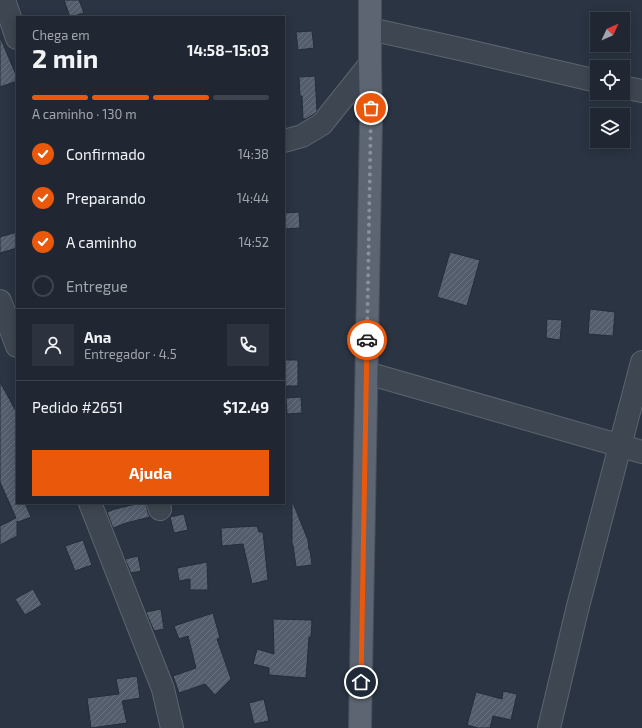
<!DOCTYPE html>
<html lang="pt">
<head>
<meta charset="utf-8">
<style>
	:root { --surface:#202732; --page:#2d333e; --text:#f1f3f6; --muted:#a2a5ac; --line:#3d444d; --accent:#ea580c }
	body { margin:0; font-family:"Exo 2",sans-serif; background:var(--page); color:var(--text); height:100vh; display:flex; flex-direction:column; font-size:15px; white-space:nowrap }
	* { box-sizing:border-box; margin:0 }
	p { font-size:13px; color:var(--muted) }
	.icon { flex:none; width:22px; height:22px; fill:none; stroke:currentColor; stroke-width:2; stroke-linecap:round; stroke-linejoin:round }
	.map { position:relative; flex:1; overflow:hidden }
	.side { position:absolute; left:16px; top:16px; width:269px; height:488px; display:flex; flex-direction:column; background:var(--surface); border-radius:0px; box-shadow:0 2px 10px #0003,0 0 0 1px var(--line) }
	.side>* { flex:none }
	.needle { width:26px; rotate:46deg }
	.fabs { position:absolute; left:590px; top:12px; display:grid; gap:8px }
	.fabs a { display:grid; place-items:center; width:40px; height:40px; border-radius:0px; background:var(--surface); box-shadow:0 2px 10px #0003,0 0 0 1px var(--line); font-size:20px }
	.pin { position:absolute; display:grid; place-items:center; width:34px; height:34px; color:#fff; margin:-17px; border:2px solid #fff; border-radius:50%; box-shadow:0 1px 4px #0007 }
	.courier { position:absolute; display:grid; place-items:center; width:40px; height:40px; margin:-20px; border:3px solid #ea580c; border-radius:50%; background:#fff; color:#222; box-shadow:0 1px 5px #0007 }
	.summary em { font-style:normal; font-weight:700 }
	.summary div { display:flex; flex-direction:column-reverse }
	.summary { display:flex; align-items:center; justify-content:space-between; height:68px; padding:0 16px }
	h1 { font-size:26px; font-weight:700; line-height:30px }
	.bar { display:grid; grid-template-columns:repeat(4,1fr); gap:6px 4px; align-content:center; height:48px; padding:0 16px }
	.bar i { height:5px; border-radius:3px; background:var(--line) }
	.bar .current { background:var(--accent) }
	.bar p { grid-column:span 4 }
	.line { display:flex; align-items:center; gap:10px; padding:0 16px; border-top:1px solid var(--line) }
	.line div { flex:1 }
	.round { display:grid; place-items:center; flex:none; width:42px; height:42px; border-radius:0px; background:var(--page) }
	ol { padding:0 16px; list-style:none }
	li { display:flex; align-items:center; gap:12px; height:44px }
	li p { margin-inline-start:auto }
	li .icon { padding:4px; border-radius:50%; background:var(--accent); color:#fff; stroke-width:4 }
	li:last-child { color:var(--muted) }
	li i { width:22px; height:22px; border:2px solid var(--line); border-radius:50% }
	.cta { display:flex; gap:8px; margin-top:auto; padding:8px 16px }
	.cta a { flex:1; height:46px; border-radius:0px; background:var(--accent); color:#fff; font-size:16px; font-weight:700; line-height:46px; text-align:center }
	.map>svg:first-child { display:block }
	.building { fill:url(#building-hatch); stroke:#242d39 }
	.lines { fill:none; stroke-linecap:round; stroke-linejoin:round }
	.minor-casing { stroke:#5c646f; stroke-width:24 }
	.major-casing { stroke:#474f5b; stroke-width:24 }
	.minor { stroke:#3e4651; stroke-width:22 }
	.major { stroke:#5c6571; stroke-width:22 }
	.done { stroke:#88909b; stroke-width:4; stroke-dasharray:0 7.2 }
	.route { stroke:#ea580c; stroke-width:5 }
</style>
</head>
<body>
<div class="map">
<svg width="642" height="728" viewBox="0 0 642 728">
	<defs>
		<pattern id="building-hatch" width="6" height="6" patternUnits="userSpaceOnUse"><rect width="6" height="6" fill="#535d6c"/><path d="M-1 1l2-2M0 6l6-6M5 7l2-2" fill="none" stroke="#6a7280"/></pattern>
	</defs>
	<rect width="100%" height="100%" fill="#2a3442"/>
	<g class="building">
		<polygon points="64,0 79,0 84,13 70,17"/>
		<polygon points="312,31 314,48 298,50 296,32"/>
		<polygon points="0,37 17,77 17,81 0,87"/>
		<polygon points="315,76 317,111 314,114 306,119 303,119 302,96 300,96 299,77"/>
		<polygon points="299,212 300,228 284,229 284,213"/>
		<polygon points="17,232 17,248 0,253 0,237"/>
		<polygon points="450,252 480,260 467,306 437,297"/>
		<polygon points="590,309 615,312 613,336 588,334"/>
		<polygon points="547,319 562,320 560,340 546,338"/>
		<rect x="284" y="360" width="14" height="26"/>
		<polygon points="0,382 17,413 17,503 25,503 31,517 18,522 17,521 17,536 0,545 0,526 16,518 0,482"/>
		<polygon points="301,397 302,413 287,414 286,398"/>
		<polygon points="140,503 146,503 148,513 150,517 126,523 113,528 107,512 115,509"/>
		<polygon points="292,503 293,503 308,540 309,550 310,550 312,565 296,567 293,545 292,545"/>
		<polygon points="184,514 188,530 174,533 170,517"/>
		<polygon points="257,526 259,532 263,532 268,580 252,584 243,544 222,546 221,528"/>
		<polygon points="83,540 92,565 75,571 65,546"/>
		<polygon points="138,556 141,571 131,573 125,559"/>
		<polygon points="207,562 208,590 190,590 190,579 179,581 177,568"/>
		<polygon points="33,589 42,605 25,615 15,599"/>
		<polygon points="161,609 164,629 154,631 146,612"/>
		<polygon points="213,613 220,638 217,639 231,679 215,695 205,684 179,693 173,676 196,668 188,636 179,639 174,626"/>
		<polygon points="273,619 312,620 311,637 309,637 306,678 269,675 269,668 253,664 257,649 274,654"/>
		<polygon points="137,676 140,698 122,701 127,723 91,728 87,698 119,694 116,679"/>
		<polygon points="503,691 517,694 511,720 493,716 490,728 478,728 467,725 476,692 502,699"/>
		<polygon points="264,699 269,721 254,724 249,703"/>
	</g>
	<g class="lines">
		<defs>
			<g id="minor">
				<polyline points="4,0 17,38"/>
				<polyline points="370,29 460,49 597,81"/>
				<polyline points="623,87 642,91"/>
				<polyline points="284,141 302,136 322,124 370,64"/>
				<polyline points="0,301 17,346"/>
				<polyline points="367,373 642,452"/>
				<polyline points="90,503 163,689 172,728"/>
				<polyline points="158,503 160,509"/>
				<polyline points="549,728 577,610 642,362"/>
			</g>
			<polyline id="major" points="360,728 371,122 370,64 370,0"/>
		</defs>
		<use href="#minor" class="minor-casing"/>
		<use href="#major" class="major-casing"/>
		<use href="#minor" class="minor"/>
		<use href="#major" class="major"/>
	</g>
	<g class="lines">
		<polyline class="done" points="367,340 371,108"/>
		<polyline class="route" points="361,682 367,340"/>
	</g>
</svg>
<div class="fabs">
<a><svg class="needle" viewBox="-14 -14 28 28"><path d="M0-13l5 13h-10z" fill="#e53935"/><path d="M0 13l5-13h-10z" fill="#a2a5ac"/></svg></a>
<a><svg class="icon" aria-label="locate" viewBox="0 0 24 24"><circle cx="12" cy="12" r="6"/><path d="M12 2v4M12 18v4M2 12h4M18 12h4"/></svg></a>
<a><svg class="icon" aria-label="layers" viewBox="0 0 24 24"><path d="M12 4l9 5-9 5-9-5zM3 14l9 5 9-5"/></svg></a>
</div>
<div class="pin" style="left:371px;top:108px;background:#ea580c"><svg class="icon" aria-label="bag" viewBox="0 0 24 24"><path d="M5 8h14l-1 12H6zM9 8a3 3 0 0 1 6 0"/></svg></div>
<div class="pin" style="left:361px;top:682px;background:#1f2937"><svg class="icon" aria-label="home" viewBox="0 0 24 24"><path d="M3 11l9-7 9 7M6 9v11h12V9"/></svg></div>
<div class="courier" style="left:367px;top:340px"><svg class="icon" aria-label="car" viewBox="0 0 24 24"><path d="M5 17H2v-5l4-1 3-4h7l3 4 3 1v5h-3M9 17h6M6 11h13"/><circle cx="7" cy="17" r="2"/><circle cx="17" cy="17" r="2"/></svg></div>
<section class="side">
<div class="summary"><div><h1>2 min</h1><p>Chega em</p></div><em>14:58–15:03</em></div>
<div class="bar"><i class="current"></i><i class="current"></i><i class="current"></i><i></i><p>A caminho · 130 m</p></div>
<ol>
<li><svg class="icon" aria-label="check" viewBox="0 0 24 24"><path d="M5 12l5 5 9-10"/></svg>Confirmado<p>14:38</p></li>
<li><svg class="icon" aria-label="check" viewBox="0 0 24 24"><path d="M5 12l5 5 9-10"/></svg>Preparando<p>14:44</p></li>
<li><svg class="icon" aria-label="check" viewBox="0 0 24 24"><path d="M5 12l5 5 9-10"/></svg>A caminho<p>14:52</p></li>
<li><i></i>Entregue</li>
</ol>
<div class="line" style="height:72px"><a class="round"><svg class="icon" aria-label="person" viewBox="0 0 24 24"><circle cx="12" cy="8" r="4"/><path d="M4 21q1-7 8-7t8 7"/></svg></a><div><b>Ana</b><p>Entregador · 4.5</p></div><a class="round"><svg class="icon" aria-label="phone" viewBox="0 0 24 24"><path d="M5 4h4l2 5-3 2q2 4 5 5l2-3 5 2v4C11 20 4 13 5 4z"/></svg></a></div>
<div class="line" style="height:52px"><div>Pedido #2651</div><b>$12.49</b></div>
<div class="cta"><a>Ajuda</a></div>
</section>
</div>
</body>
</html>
